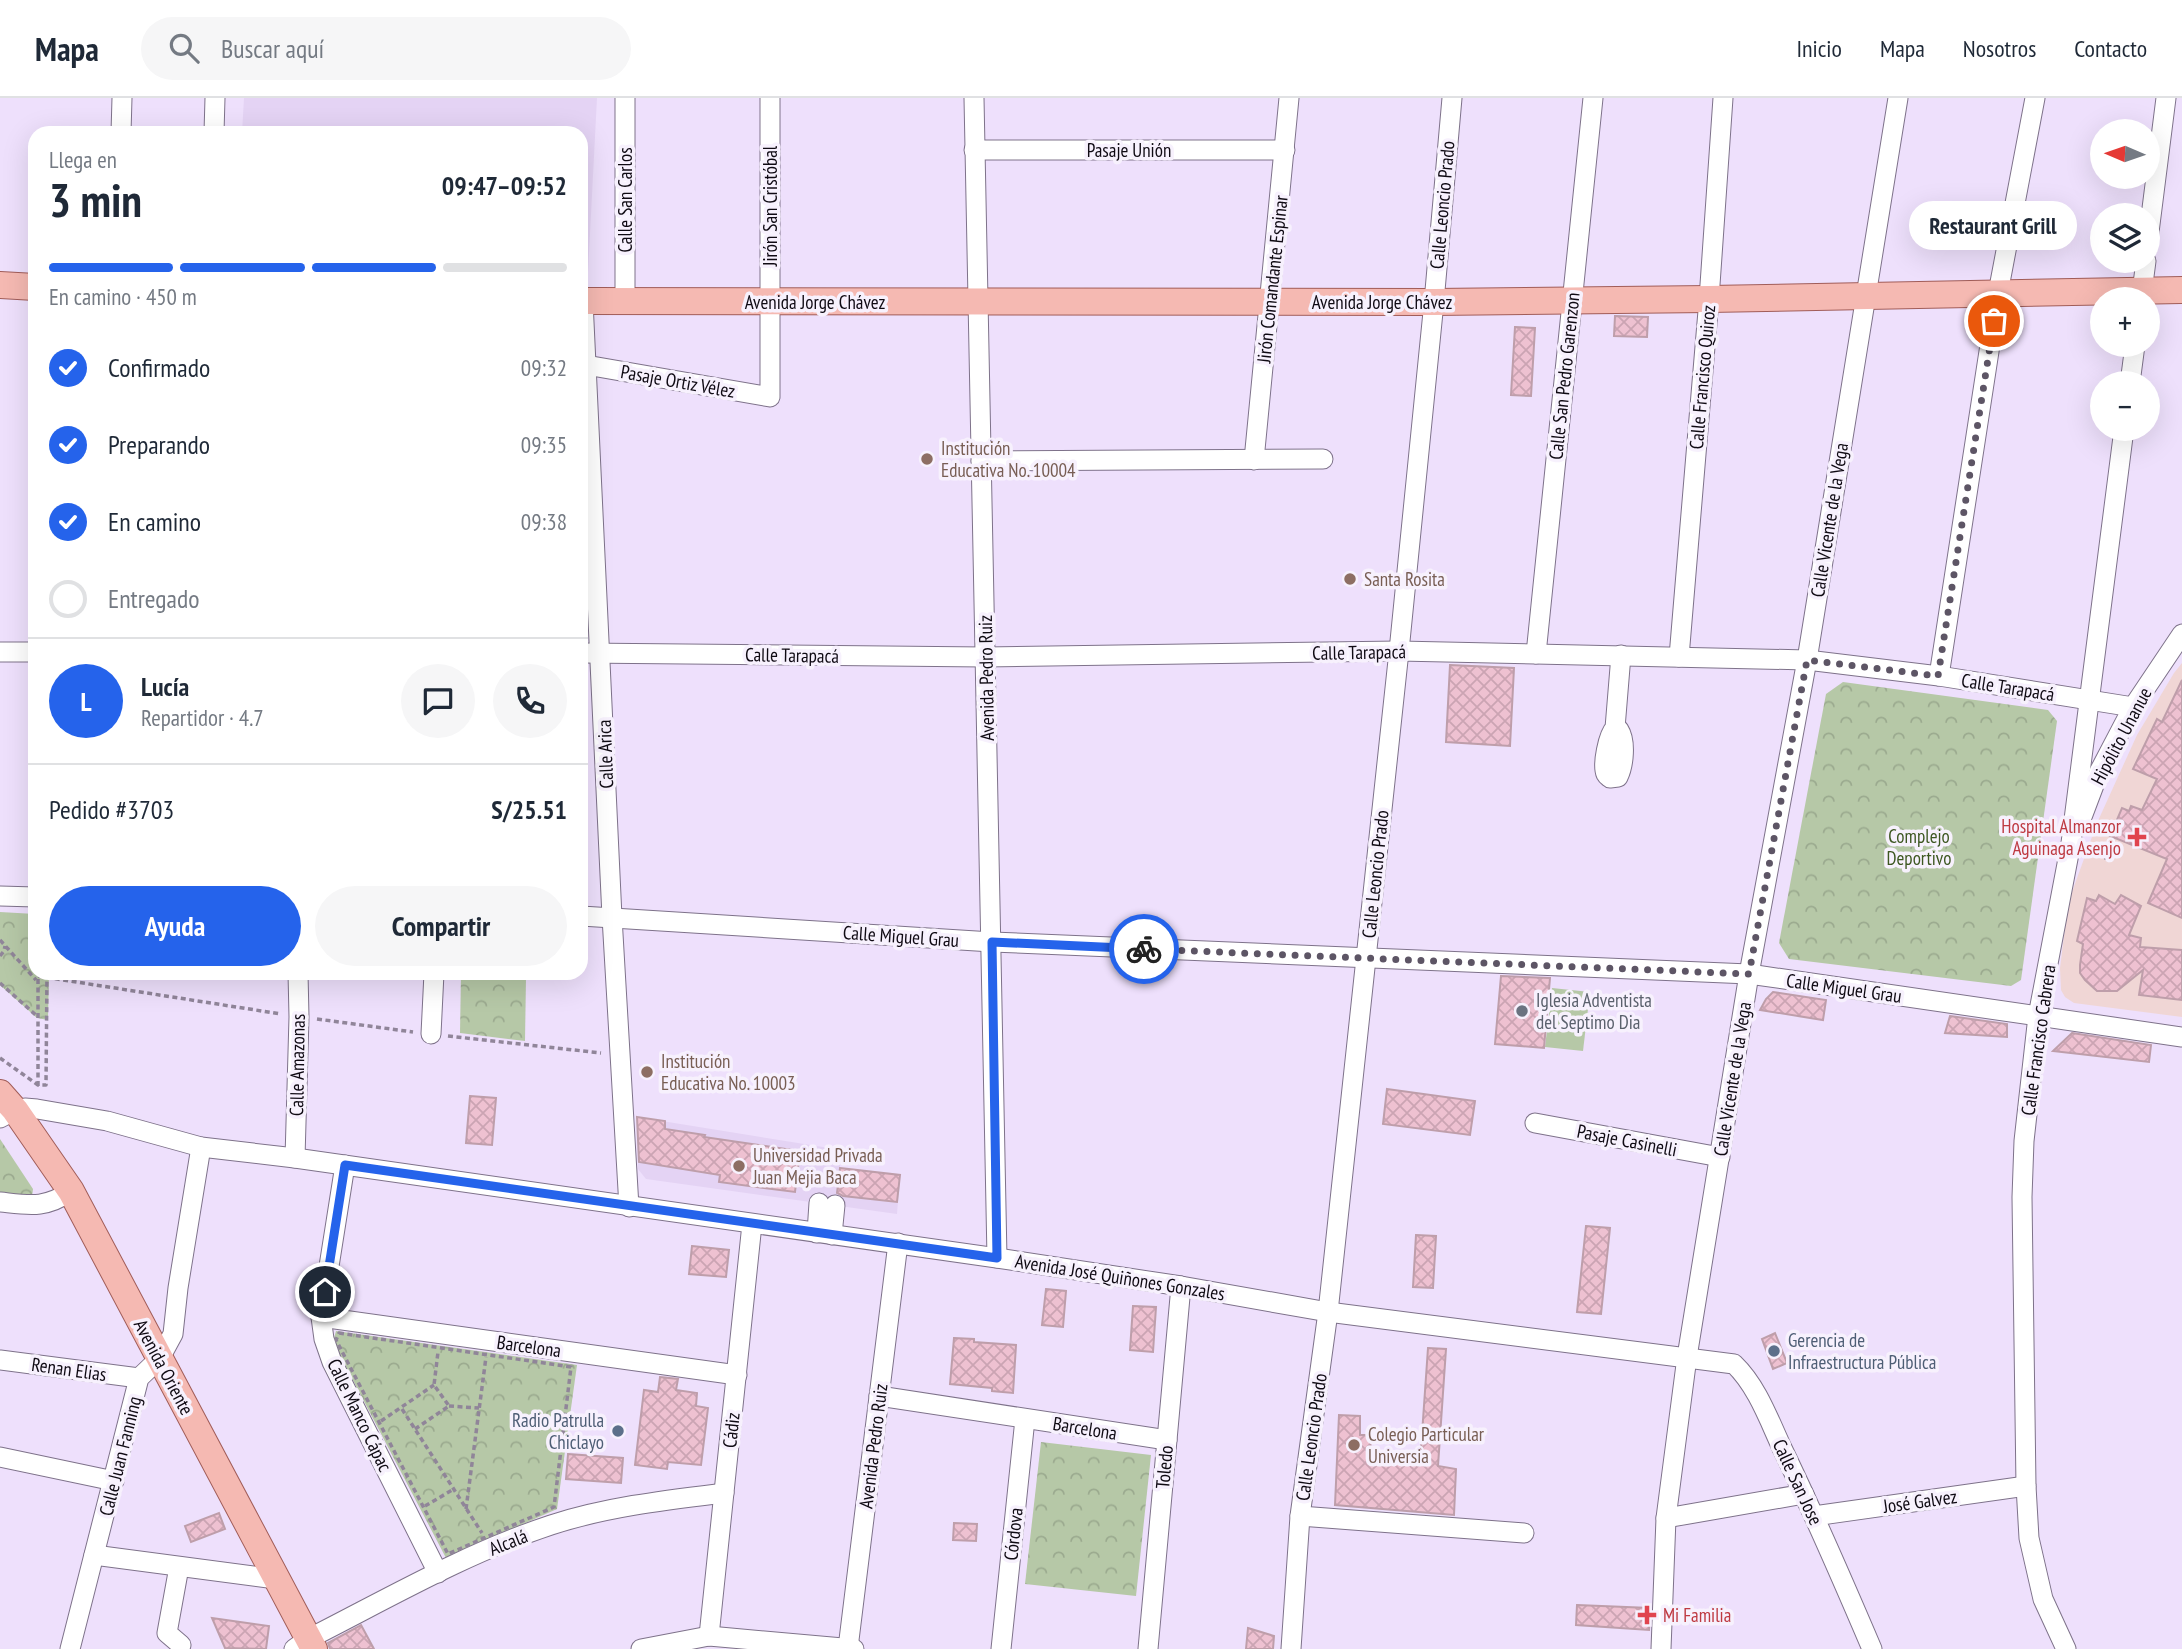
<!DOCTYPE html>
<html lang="es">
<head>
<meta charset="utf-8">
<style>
	:root { --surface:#fff; --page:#f6f6f7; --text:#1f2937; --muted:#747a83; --line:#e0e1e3; --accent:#2563eb }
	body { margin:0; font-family:"PT Sans Narrow",sans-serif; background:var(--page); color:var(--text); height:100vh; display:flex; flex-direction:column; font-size:26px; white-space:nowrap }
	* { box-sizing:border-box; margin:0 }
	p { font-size:23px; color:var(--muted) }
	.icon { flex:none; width:38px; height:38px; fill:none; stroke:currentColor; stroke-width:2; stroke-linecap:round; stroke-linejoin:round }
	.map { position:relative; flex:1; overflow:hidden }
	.panel { position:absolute; left:28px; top:28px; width:560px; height:854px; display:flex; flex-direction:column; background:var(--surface); border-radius:21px; box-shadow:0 7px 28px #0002 }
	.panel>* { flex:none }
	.needle { width:46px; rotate:272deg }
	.controls { position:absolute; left:2090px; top:21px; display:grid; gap:14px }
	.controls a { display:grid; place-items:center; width:70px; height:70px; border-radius:50%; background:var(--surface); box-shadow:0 7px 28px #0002; font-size:35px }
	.pin { position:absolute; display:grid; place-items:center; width:60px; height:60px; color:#fff; margin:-30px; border:4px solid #fff; border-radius:50%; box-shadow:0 2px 7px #0007 }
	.courier { position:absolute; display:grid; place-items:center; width:70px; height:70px; margin:-35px; border:5px solid #2563eb; border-radius:50%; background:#fff; color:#222; box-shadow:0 2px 9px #0007 }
	.bubble { position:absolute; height:49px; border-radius:24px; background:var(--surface); box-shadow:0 7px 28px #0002; font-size:23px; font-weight:800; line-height:49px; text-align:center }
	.head em { font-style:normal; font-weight:800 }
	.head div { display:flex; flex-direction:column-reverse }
	.head { display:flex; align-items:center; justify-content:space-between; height:119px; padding:0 21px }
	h1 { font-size:46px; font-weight:800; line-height:52px }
	.bar { display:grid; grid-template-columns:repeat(4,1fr); gap:10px 7px; align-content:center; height:84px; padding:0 21px }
	.bar i { height:9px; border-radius:5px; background:var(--line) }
	.bar .current { background:var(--accent) }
	.bar p { grid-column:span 4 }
	.line { display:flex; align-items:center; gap:18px; padding:0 21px; border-top:2px solid var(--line) }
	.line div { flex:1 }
	.round { display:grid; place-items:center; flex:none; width:74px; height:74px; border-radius:37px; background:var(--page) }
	ol { padding:0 21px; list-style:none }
	li { display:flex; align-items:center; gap:21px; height:77px }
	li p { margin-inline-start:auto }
	li .icon { padding:7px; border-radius:50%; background:var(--accent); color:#fff; stroke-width:4 }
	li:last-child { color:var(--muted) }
	li i { width:38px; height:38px; border:4px solid var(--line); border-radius:50% }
	.primary-button { display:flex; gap:14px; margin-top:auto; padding:14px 21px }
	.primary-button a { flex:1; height:80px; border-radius:42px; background:var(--accent); color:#fff; font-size:28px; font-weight:800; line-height:80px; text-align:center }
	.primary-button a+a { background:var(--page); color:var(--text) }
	header { display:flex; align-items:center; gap:42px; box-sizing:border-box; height:98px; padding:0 35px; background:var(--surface); border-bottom:2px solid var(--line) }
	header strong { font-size:33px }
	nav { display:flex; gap:38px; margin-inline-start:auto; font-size:24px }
	.search { width:490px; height:63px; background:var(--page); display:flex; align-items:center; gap:18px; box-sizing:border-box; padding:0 24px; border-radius:38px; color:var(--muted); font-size:26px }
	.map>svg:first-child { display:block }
	.built { fill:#e4d3f4 }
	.medical { fill:#f0d6d5 }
	.park { fill:url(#park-crowns) }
	.garden { fill:#b6c8a7 }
	.building { fill:url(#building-cross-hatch); stroke:#be9eaa; stroke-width:2 }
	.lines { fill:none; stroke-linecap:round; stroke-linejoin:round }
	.minor-casing { stroke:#7e728a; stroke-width:21 }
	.major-casing { stroke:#a15d59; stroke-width:28 }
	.path { stroke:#908599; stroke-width:3.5; stroke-dasharray:5 3.5; stroke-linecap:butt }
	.minor { stroke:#fff; stroke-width:19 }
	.major { stroke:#f5b9b2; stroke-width:26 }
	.done { stroke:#5d5565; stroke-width:7; stroke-dasharray:0 12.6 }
	.route { stroke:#2563eb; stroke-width:9 }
	.education-dot { fill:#8d6e63; stroke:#f7f1fd; stroke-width:2.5 }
	.health-dot { fill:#e0444e; stroke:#f7f1fd; stroke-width:2.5 }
	.worship-dot { fill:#6b7280; stroke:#f7f1fd; stroke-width:2.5 }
	.service-dot { fill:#5c6f8a; stroke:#f7f1fd; stroke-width:2.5 }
	.labels { text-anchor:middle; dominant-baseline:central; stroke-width:7; stroke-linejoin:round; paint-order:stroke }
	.street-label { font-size:19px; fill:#0f0a13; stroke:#f7f1fd }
	.education-label { font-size:19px; fill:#785e54; stroke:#f7f1fd; text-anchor:start }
	.health-label { font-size:19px; fill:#be3a42; stroke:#f7f1fd; text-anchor:end }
	.park-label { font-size:19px; fill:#3d5721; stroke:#f7f1fd }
	.worship-label { font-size:19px; fill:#5b616d; stroke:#f7f1fd; text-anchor:start }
	.service-label { font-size:19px; fill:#4e5e75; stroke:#f7f1fd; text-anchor:start }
</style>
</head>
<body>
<header>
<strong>Mapa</strong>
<div class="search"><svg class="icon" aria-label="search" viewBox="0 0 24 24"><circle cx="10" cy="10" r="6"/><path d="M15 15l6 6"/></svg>Buscar aquí</div>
<nav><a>Inicio</a><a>Mapa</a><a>Nosotros</a><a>Contacto</a></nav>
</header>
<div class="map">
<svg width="2182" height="1551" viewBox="0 0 2182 1551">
	<defs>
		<pattern id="park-crowns" width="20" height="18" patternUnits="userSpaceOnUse" patternTransform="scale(1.75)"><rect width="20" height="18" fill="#b6c8a7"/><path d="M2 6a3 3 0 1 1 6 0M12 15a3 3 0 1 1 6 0" fill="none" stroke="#9baa8f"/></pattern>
		<pattern id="building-cross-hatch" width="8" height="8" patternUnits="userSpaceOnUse" patternTransform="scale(1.75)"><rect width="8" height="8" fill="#eec1d1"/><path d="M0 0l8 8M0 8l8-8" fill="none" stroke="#cba4b3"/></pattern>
	</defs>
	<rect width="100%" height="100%" fill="#eee0fc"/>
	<g class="built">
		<polygon points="244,0 597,0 588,175 581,174 581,35 242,35"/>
		<polygon points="637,1019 829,1050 825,1062 840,1065 840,1070 900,1077 897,1116 646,1081 638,1071"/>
	</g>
	<polygon class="medical" points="2182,565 2182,919 2074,905 2065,899 2061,892 2060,870 2068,805 2097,725 2137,637 2174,575"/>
	<g class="park">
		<polygon points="1843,584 2048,612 2057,623 2021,882 2011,888 1789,861 1779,845 1826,596"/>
		<polygon points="0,814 35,816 35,875 49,875 48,922 37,920 0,887"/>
		<polygon points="461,875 518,875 526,880 525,943 460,935"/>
		<polygon points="0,1041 33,1091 32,1099 0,1101"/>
		<polygon points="336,1233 577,1267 557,1411 446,1460 333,1244"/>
		<polygon points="1041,1344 1151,1357 1136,1498 1025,1486"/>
	</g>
	<polygon class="garden" points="1552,890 1590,894 1583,953 1545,949"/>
	<g class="building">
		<polygon points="1615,218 1648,219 1647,239 1614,238"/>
		<polygon points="1515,229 1535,230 1531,298 1511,297"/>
		<polygon points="1450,567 1514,570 1510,648 1446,644"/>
		<polygon points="2182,582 2182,820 2148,805 2167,761 2110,738 2122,710 2129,713 2131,708 2142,712 2157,681 2133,671 2157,621 2162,624"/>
		<polygon points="2099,797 2115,806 2121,797 2141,808 2129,837 2141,840 2140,849 2182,852 2182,902 2139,897 2143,872 2117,893 2097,893 2085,882 2080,875 2080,867 2083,846 2077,843 2087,800 2096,803"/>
		<polygon points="1501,878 1550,880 1544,950 1495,946"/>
		<polygon points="1773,894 1826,902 1823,922 1760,912 1766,901"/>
		<polygon points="1950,918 2007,926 2007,939 1945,935"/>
		<polygon points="2072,935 2151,947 2149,964 2053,953"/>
		<polygon points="1387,991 1475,1003 1470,1037 1383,1026"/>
		<polygon points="470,998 496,1000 492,1047 466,1045"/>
		<polygon points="637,1019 665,1023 665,1031 705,1037 704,1039 800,1053 795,1094 719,1084 720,1077 639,1064"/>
		<polygon points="840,1070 900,1077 897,1104 843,1098 837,1095"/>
		<polygon points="1586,1128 1610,1130 1601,1216 1577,1214"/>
		<polygon points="1416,1137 1436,1138 1433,1190 1413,1189"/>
		<polygon points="692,1148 729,1152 726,1179 689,1176"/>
		<polygon points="1046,1191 1066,1193 1063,1229 1042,1227"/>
		<polygon points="1133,1208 1156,1209 1153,1254 1130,1252"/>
		<polygon points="1775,1235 1787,1265 1773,1271 1762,1241"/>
		<polygon points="954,1240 974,1241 974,1244 1016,1247 1013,1295 992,1293 992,1290 950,1286"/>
		<polygon points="1428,1250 1446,1251 1438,1368 1456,1371 1454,1417 1335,1407 1339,1317 1360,1318 1360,1337 1371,1337 1370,1357 1420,1365"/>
		<polygon points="660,1279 678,1281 676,1292 697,1295 696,1308 708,1310 701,1367 668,1364 667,1371 635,1367 644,1292 658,1294"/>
		<polygon points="568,1356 623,1360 621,1385 566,1381"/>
		<polygon points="219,1415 225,1431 191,1444 185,1428"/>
		<polygon points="954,1425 977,1426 976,1443 953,1442"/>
		<polygon points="1577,1507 1650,1510 1649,1532 1576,1527"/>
		<polygon points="212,1520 269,1528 266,1551 225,1550"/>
		<polygon points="361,1527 374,1551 330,1551 328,1545"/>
		<polygon points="1248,1530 1274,1538 1273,1551 1246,1551"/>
	</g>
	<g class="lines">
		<defs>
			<g id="minor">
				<polyline points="974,0 997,1160"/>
				<polyline points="121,35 122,0"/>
				<polyline points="214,35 215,0"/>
				<polyline points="974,52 1285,52"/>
				<polyline points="2147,150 2166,0"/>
				<polyline points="2141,201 2146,163"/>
				<polyline points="583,203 612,819 629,1109"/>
				<polyline points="625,204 625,0"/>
				<polyline points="586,267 770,299 770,0"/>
				<polyline points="2130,285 2135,247"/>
				<polyline points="1254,362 1289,0"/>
				<polyline points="981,363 1323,361"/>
				<polyline points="0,554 35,554"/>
				<polyline points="581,555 985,559 1399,553 1807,562 1939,578 2133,609"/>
				<polyline points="1536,556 1593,0"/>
				<polyline points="1679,559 1709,201 1723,0"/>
				<polyline points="1939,578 1998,195 2035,0"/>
				<path d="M 1615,630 L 1619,632 C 1626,643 1624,667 1618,679 L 1610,680 C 1609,679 1607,678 1606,676 C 1602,667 1608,637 1615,630 L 1621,557"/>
				<polyline points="2082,719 2099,674 2133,609 2182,536"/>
				<polyline points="0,798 35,799"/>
				<polyline points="581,818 992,844 1749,876 2182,939"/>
				<polyline points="431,936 434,875"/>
				<path d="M 0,1020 L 15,1012 L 25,1010 L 37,1011 L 107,1023 L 201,1049 L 295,1060 L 997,1160 L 1181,1188 L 1328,1214 L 1734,1266 C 1757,1288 1769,1322 1782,1350 C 1814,1416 1843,1483 1872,1551"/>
				<polyline points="1535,1025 1720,1059"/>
				<polyline points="295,1060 299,919 298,875"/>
				<polyline points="345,1067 321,1219 324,1241 332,1264 438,1475"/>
				<path d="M 0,1104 C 29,1107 45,1111 71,1093"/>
				<polyline points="817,1135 819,1105"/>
				<polyline points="832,1137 835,1107"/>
				<polyline points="321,1219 737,1277"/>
				<polyline points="0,1262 139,1280"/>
				<polyline points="879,1298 1167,1342"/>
				<polyline points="0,1359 114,1383"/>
				<polyline points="1300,1418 1524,1435"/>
				<polyline points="1814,1418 2026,1388"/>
				<polyline points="1666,1420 1804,1396"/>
				<polyline points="94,1457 276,1481"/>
				<polyline points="179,1469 167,1535 181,1547"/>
				<polyline points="709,1538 752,1126"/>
				<polyline points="848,1550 898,1145"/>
				<polyline points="70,1551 139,1280 160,1260 173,1236 178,1190 201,1049"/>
				<path d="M 294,1551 L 308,1541 C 387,1501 466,1455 551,1427 C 606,1409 667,1402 724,1395"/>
				<polyline points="641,1551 709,1538 854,1551"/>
				<polyline points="1001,1551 1025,1321"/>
				<polyline points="1148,1551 1181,1188"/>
				<polyline points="1291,1551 1300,1418 1328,1214 1399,553 1434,204 1452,0"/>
				<polyline points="1661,1551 1666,1420 1687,1259 1749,876 1807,562 1898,0"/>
				<polyline points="2066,1551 2043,1501 2029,1440 2026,1388 2022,1099 2024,1043 2038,918 2071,745 2124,331"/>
			</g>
			<g id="major">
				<polyline points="0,187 35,189"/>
				<polyline points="581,203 1434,204 1709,201 2182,192"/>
				<polyline points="0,995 15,1012 71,1093 314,1551"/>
			</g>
		</defs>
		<use href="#minor" class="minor-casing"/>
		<use href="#major" class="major-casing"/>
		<g class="path">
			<polyline points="2089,753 2110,762"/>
			<polyline points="0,842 36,882"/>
			<polyline points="0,858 4,853 5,848"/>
			<polyline points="38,878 281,916"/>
			<polyline points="0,885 38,919"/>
			<polyline points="317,921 413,934"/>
			<polyline points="448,938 601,955"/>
			<polyline points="0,960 38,987 46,987 47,875"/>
			<polyline points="38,988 38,875"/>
			<polygon points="339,1235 571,1269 554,1409 448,1456 336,1242"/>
			<polyline points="449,1308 479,1310"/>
			<polyline points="402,1311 482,1435"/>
			<polyline points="381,1323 434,1287"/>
			<polyline points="415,1331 449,1308 434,1287 438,1254"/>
			<polyline points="425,1408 454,1391"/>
			<polyline points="466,1411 486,1259"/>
		</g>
		<use href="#minor" class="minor"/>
		<use href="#major" class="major"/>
	</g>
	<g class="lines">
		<polyline class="done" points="1144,851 1749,876 1807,562 1938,578 1994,223"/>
		<polyline class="route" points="325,1194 345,1067 997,1160 992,844 1144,851"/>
	</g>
	<g class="education-dot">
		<circle cx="927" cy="361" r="7"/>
		<circle cx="1350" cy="481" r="7"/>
		<circle cx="647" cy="974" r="7"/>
		<circle cx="739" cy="1068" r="7"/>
		<circle cx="1354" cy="1347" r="7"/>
	</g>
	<g class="health-dot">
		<path d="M2133.5 728.5h7v7h7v7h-7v7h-7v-7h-7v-7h7z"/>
		<path d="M1643.5 1506.5h7v7h7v7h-7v7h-7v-7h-7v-7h7z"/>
	</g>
	<circle class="worship-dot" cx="1522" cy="913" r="7"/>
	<g class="service-dot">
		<circle cx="1774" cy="1253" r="7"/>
		<circle cx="618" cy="1333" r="7"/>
	</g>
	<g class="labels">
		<g class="street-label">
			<text x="1129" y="52">Pasaje Unión</text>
			<text transform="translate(625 102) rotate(-90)">Calle San Carlos</text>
			<text transform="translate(1442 107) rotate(-85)">Calle Leoncio Prado</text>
			<text transform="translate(770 108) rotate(-90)">Jirón San Cristóbal</text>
			<text transform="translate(1272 181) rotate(-84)">Jirón Comandante Espinar</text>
			<text x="815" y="204">Avenida Jorge Chávez</text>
			<text x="1382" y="204">Avenida Jorge Chávez</text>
			<text transform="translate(1564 278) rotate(-84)">Calle San Pedro Garenzon</text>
			<text transform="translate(1702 279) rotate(-85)">Calle Francisco Quiroz</text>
			<text transform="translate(678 283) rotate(10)">Pasaje Ortiz Vélez</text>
			<text transform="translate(1829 422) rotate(-81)">Calle Vicente de la Vega</text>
			<text transform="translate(1359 554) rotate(-1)">Calle Tarapacá</text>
			<text transform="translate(792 557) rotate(1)">Calle Tarapacá</text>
			<text transform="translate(986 580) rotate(-91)">Avenida Pedro Ruiz</text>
			<text transform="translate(2008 589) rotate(9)">Calle Tarapacá</text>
			<text transform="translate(2121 638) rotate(-62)">Hipólito Unanue</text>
			<text transform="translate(605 656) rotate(-92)">Calle Arica</text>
			<text transform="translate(1375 776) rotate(-84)">Calle Leoncio Prado</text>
			<text transform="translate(901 838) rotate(4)">Calle Miguel Grau</text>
			<text transform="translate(1844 890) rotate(8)">Calle Miguel Grau</text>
			<text transform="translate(2038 942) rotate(-82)">Calle Francisco Cabrera</text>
			<text transform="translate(297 967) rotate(-89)">Calle Amazonas</text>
			<text transform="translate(1732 981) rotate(-81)">Calle Vicente de la Vega</text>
			<text transform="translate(1627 1042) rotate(11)">Pasaje Casinelli</text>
			<text transform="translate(1120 1179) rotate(9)">Avenida José Quiñones Gonzales</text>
			<text transform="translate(529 1248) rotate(8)">Barcelona</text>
			<text transform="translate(164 1269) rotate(62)">Avenida Oriente</text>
			<text transform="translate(69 1271) rotate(8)">Renan Elias</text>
			<text transform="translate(360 1317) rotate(64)">Calle Manco Cápac</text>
			<text transform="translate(1085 1330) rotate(9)">Barcelona</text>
			<text transform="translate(731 1332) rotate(-84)">Cádiz</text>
			<text transform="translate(1311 1339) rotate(-82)">Calle Leoncio Prado</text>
			<text transform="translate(873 1348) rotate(-83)">Avenida Pedro Ruiz</text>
			<text transform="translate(120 1358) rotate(-76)">Calle Juan Fanning</text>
			<text transform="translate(1164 1369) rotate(-85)">Toledo</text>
			<text transform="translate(1798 1384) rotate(65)">Calle San Jose</text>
			<text transform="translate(1920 1403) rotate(-8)">José Galvez</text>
			<text transform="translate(1013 1436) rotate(-84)">Córdova</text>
			<text transform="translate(508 1444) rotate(-22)">Alcalá</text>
		</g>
		<g class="education-label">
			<text x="941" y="350">Institución<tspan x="941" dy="22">Educativa No. 10004</tspan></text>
			<text x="1364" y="481">Santa Rosita</text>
			<text x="661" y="963">Institución<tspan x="661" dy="22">Educativa No. 10003</tspan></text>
			<text x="753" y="1057">Universidad Privada<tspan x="753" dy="22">Juan Mejia Baca</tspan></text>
			<text x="1368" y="1336">Colegio Particular<tspan x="1368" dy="22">Universia</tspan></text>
		</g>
		<g class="health-label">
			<text x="2121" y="728">Hospital Almanzor<tspan x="2121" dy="22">Aguinaga Asenjo</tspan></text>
			<text x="1663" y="1517" text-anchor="start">Mi Familia</text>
		</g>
		<g class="park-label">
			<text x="1919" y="738">Complejo<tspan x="1919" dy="22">Deportivo</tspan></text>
		</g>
		<g class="worship-label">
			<text x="1536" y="902">Iglesia Adventista<tspan x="1536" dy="22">del Septimo Dia</tspan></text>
		</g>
		<g class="service-label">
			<text x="1788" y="1242">Gerencia de<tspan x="1788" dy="22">Infraestructura Pública</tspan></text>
			<text x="604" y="1322" text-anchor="end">Radio Patrulla<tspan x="604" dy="22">Chiclayo</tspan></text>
		</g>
	</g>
</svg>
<div class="controls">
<a><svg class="needle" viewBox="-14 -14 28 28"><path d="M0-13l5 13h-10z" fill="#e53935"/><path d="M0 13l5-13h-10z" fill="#747a83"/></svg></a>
<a><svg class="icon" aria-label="layers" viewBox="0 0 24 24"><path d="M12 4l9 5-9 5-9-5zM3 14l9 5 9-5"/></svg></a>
<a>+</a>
<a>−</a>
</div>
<div class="pin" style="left:1994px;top:223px;background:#ea580c"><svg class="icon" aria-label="bag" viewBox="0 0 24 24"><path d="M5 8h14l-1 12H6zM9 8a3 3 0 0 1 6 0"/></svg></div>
<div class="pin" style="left:325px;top:1194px;background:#1f2937"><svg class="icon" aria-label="home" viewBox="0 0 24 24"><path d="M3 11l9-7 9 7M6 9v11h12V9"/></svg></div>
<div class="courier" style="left:1144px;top:851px"><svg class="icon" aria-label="bike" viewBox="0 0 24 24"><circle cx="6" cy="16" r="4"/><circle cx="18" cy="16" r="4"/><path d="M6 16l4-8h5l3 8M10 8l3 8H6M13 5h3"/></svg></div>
<div class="bubble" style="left:1909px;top:103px;width:168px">Restaurant Grill</div>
<section class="panel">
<div class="head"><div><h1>3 min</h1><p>Llega en</p></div><em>09:47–09:52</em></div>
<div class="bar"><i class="current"></i><i class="current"></i><i class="current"></i><i></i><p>En camino · 450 m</p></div>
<ol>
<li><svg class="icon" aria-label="check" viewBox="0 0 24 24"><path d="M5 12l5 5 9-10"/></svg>Confirmado<p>09:32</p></li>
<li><svg class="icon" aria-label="check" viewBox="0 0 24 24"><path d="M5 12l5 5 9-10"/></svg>Preparando<p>09:35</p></li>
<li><svg class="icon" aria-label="check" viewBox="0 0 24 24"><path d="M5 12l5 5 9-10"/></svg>En camino<p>09:38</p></li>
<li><i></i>Entregado</li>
</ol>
<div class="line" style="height:126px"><b class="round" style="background:var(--accent);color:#fff">L</b><div><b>Lucía</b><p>Repartidor · 4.7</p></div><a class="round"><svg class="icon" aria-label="chat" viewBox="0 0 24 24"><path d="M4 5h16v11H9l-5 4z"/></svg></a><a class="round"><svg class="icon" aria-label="phone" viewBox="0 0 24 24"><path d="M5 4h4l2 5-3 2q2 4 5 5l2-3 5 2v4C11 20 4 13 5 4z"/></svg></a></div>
<div class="line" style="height:91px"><div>Pedido #3703</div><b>S/25.51</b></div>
<div class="primary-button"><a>Ayuda</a><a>Compartir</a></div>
</section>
</div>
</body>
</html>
